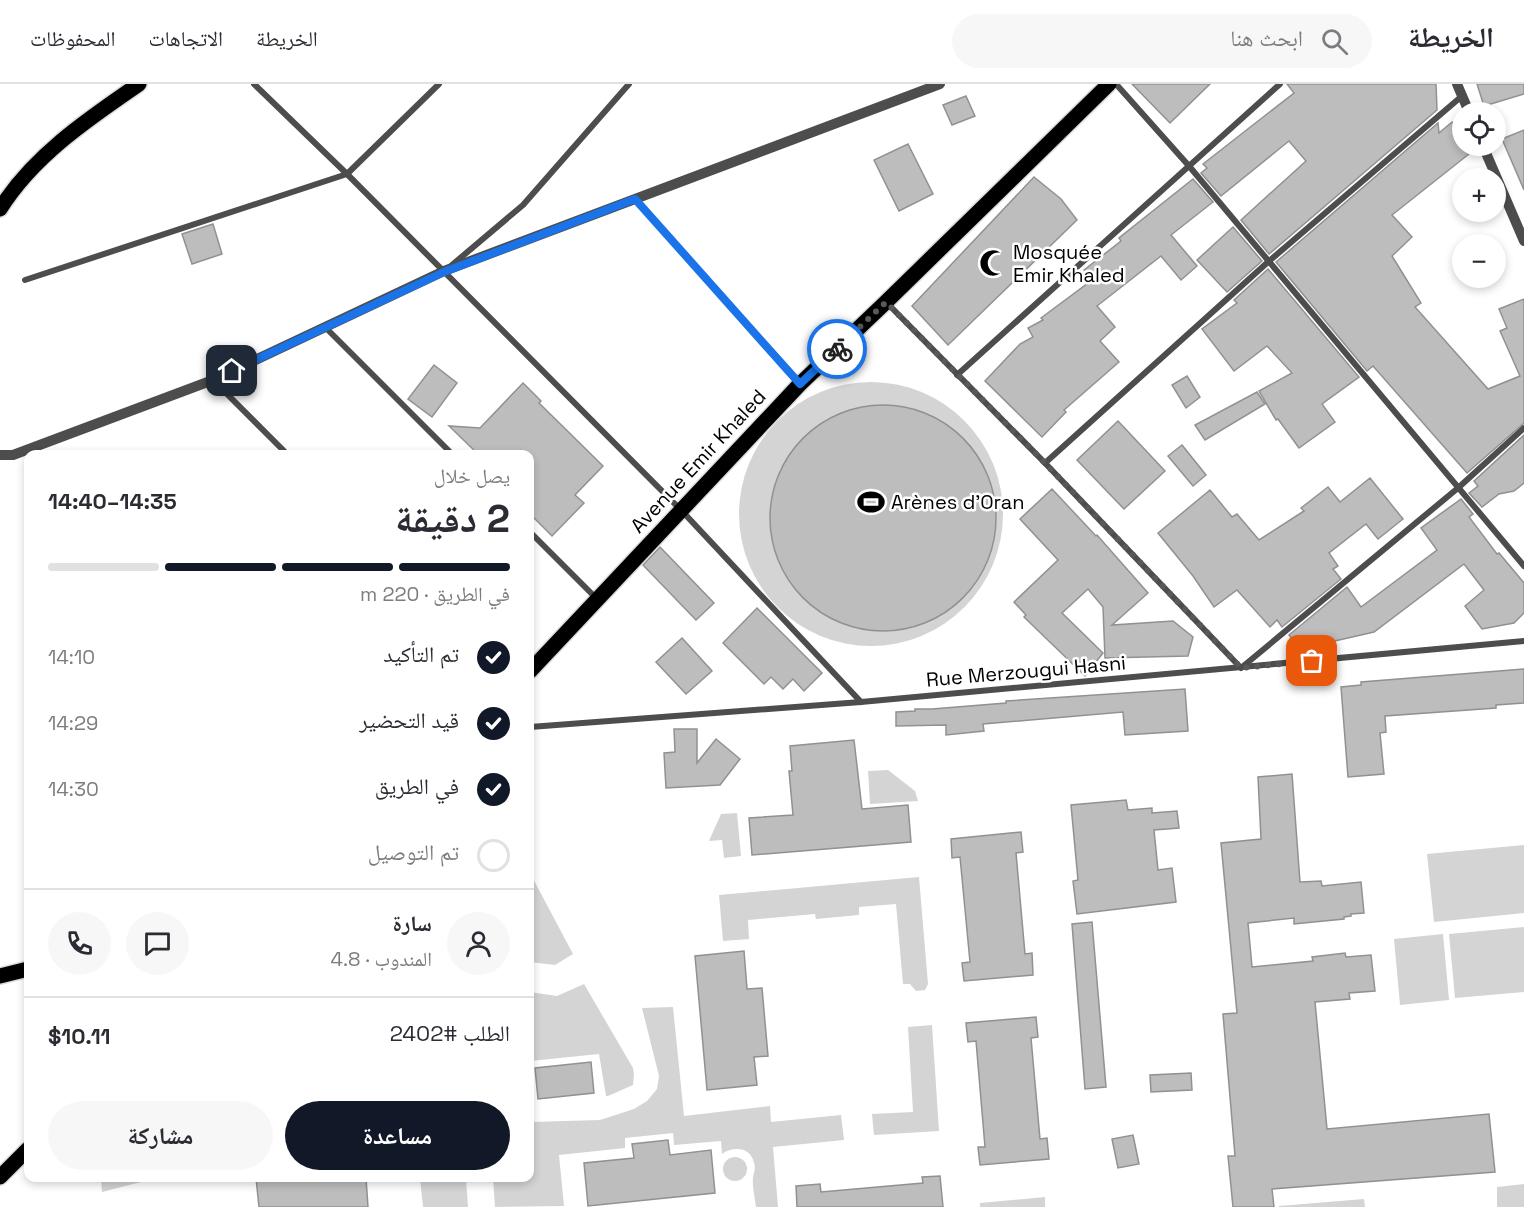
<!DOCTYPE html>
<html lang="ar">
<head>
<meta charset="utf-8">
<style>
	:root { --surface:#fff; --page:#f7f7f7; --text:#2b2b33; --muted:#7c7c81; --line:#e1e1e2; --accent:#111827 }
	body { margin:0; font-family:"Space Grotesk","Noto Naskh Arabic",sans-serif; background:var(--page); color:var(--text); direction:rtl; height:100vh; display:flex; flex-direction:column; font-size:22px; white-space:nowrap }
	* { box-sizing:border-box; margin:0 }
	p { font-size:20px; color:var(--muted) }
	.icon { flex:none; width:33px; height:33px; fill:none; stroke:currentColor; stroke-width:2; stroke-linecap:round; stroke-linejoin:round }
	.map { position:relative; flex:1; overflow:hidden; direction:ltr }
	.drawer { position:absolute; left:24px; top:366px; width:510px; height:732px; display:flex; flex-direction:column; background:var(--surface); border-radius:12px; box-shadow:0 3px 9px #0003; direction:rtl }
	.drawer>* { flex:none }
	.tools { position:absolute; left:1452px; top:18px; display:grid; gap:12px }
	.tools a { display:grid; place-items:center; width:54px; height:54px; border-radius:50%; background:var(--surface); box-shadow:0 3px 9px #0003; font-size:30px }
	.pin { position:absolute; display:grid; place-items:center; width:51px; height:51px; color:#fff; margin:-26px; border-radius:12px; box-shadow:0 3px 9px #0006 }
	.courier { position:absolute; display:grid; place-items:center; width:60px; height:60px; margin:-30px; border:4px solid #1a73e8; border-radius:50%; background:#fff; color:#222; box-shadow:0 2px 8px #0007 }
	.headline em { font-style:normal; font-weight:800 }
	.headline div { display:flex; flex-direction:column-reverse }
	.headline { display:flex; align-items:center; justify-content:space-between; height:102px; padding:0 24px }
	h1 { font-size:39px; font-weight:800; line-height:45px }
	.bar { display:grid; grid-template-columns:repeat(4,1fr); gap:9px 6px; align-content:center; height:72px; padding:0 24px }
	.bar i { height:8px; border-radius:4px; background:var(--line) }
	.bar .on { background:var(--accent) }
	.bar p { grid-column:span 4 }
	.line { display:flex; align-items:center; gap:15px; padding:0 24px; border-top:2px solid var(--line) }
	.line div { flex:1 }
	.round { display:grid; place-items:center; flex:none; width:63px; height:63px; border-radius:32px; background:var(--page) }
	ol { padding:0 24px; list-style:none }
	li { display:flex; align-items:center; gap:18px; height:66px }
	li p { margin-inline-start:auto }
	li .icon { padding:6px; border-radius:50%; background:var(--accent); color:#fff; stroke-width:4 }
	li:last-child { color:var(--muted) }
	li i { width:33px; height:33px; border:3px solid var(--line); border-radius:50% }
	.action { display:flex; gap:12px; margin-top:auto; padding:12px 24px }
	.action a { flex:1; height:69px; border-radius:36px; background:var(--accent); color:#fff; font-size:24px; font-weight:800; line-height:69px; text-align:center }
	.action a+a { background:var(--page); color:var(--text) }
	header { display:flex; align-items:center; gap:36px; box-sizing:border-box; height:84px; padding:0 30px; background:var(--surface); border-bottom:2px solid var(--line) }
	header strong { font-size:28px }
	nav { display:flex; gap:33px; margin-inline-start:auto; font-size:21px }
	.search { width:420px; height:54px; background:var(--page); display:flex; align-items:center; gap:15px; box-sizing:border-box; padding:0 21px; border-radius:33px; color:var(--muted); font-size:22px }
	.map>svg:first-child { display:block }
	.green { fill:#d4d4d4 }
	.building { fill:#bdbdbd; stroke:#919191; stroke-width:1.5 }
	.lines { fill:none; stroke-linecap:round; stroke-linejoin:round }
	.primary-casing { stroke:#dbdbdb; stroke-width:18 }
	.minor { stroke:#4d4d4d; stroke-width:6 }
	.tertiary { stroke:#4d4d4d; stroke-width:10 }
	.primary { stroke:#000; stroke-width:15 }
	.done { stroke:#595959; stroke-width:6; stroke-dasharray:0 10.8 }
	.route { stroke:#1a73e8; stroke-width:8 }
	.labels { text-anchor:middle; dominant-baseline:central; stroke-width:5; stroke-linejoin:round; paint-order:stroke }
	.poi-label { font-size:20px; fill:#000; stroke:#fff; text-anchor:start }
	.street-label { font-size:20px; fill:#000; stroke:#fff }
</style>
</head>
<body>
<header>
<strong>الخريطة</strong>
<div class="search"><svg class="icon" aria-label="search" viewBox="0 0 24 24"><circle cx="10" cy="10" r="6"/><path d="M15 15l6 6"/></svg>ابحث هنا</div>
<nav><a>الخريطة</a><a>الاتجاهات</a><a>المحفوظات</a></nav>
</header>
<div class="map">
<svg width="1524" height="1123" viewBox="0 0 1524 1123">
	<rect width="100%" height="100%" fill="#fff"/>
	<g class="green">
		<circle cx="871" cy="430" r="132"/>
		<polygon points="888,686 915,707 918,717 870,720 868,687"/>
		<polygon points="737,729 741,772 724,774 722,756 709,757 721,730"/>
		<polygon points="1524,761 1524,829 1434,838 1427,770"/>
		<polygon points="530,789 573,870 555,881 530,878"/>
		<polygon points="919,793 928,900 925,906 916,907 910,900 903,900 896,820 859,823 859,831 816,835 815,830 748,836 749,855 723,857 719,811"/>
		<polygon points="1524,843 1524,908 1455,914 1449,850"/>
		<polygon points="1443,850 1449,916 1400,921 1394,855"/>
		<polygon points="584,900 633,984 634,990 633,1001 608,1012 606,1012 599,970 530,977 530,908 557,912"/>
		<path d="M 673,923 L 684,1032 L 770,1022 L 771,1038 L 841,1031 L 844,1056 L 773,1063 L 778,1123 L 756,1123 C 755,1114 752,1102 753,1093 C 754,1088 756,1084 754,1079 C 751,1063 733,1062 722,1070 L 721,1057 L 674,1061 L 673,1049 L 625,1054 L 625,1064 L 559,1071 L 564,1122 L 495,1123 L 493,1094 L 530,1094 L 530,1038 L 600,1036 L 634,1025 L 647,1017 L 657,1005 L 659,992 L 642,924 Z"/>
		<polygon points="932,941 939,1047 874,1051 872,1030 913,1028 908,943"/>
		<circle cx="735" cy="1085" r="12"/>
		<polygon points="101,1094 139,1094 141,1098 102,1108"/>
		<polygon points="420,1094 466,1094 468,1123 423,1123"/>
		<polygon points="1524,1100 1524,1123 1497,1123 1497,1103"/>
		<polygon points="1045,1113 1045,1123 980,1123 980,1119"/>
		<polygon points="1364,1115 1365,1123 1279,1123 1279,1122"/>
	</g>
	<g class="building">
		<polygon points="1132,0 1210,0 1170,39"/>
		<polygon points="1287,0 1436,0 1437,26 1269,170 1241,136 1306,77 1289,57 1221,112 1201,89 1207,84 1203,80 1294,9"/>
		<polygon points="1477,0 1524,0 1524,10 1484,22"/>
		<polygon points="966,12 975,32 952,41 943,21"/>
		<polygon points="1452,38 1462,52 1462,62 1470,62 1474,66 1392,131 1412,153 1392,172 1421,219 1415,223 1488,305 1520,292 1500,247 1507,244 1499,225 1524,215 1524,339 1467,389 1373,282 1367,287 1276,178 1438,39 1439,49"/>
		<polygon points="1524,46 1524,106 1502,55"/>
		<polygon points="908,60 933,110 899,127 874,76"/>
		<polygon points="1034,93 1061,115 1077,136 948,261 912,222"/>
		<polygon points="1193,95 1213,118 1171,151 1197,182 1181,196 1161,172 1097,222 1115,243 1100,257 1119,278 1064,326 1066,328 1042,353 985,297 1020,260 1033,253 1028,244 1043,236 1041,234 1092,196 1084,186 1121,157 1119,154"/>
		<polygon points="213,140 222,170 192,180 182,150"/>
		<polygon points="1233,143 1262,177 1227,208 1197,176"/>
		<polygon points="1268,185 1359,293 1322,320 1335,338 1299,364 1278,335 1276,336 1259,307 1292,289 1267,262 1234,287 1202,245 1237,219 1234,216"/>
		<polygon points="434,281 457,299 432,333 408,315"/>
		<polygon points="1187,292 1200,313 1186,324 1172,301"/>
		<polygon points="523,299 541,317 539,319 603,382 575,411 584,419 552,452 530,430 530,370 478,370 449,342 480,344"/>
		<polygon points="1257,308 1265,320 1205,356 1195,341"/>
		<circle cx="883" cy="434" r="113"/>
		<polygon points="1118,337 1165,387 1124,425 1077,376"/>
		<polygon points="1524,351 1524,399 1514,407 1499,410 1482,423 1469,409 1478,402 1474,397"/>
		<polygon points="1182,361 1206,391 1193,402 1168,372"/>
		<polygon points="1370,394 1403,435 1378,455 1366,440 1329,469 1338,482 1333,485 1341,495 1282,543 1277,536 1270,543 1237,506 1214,523 1193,492 1158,449 1210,406 1232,433 1237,430 1259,456 1304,427 1301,424 1328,403 1340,418"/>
		<polygon points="1052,405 1096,452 1097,451 1148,509 1112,541 1173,537 1193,553 1188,572 1105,574 1103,523 1088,505 1062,529 1103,569 1085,592 1024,533 1026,531 1014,518 1058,476 1020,435"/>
		<polygon points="1461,415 1473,430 1469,433 1497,470 1499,469 1524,499 1524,529 1514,539 1482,545 1465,522 1484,506 1464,480 1374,548 1300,565 1289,551 1347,503 1361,523 1437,466 1421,444"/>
		<polygon points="660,463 714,519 696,536 643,481"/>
		<polygon points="757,524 822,589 804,607 793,595 783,605 771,593 764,600 723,559"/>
		<polygon points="682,554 712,587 686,610 656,578"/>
		<polygon points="1524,585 1524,619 1496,621 1496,624 1385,632 1386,648 1380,649 1384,690 1348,693 1341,603 1361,601 1361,598"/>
		<polygon points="1185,605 1188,647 1125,651 1123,628 983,640 984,647 946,651 946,641 896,642 896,628 915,627 915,625 932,625 1006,619 1006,617"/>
		<polygon points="674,645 697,645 697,679 716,655 740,675 720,701 666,704 664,669 675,668"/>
		<polygon points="854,656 862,725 908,721 911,758 752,771 749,734 793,731 789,687 792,687 790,662"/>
		<polygon points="1292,690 1300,798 1321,797 1322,802 1361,798 1364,829 1351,830 1351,832 1344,833 1344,835 1294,840 1294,834 1248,839 1252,883 1313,877 1312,873 1345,869 1346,873 1371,871 1375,907 1349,909 1350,915 1315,918 1327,1045 1489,1030 1495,1088 1272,1105 1274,1123 1233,1123 1228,1072 1235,1072 1223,930 1237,929 1221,759 1261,755 1258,693"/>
		<polygon points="1126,716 1128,726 1152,724 1152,729 1177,727 1179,744 1154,746 1158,786 1172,784 1176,818 1077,830 1073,797 1078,796 1071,721"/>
		<polygon points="1021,748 1023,768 1016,769 1025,870 1032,869 1033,891 964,897 962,879 970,878 960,773 952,774 951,755"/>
		<polygon points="1092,838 1106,1003 1085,1005 1072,840"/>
		<polygon points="744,867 747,905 762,904 768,972 754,973 757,1001 707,1006 695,872"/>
		<polygon points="1036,933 1038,953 1031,954 1040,1055 1047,1054 1049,1075 980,1081 978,1063 985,1063 976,957 968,958 966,939"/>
		<polygon points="591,978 594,1009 538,1015 535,984"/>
		<polygon points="1191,989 1192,1006 1151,1008 1150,991"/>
		<polygon points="1133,1051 1139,1080 1118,1084 1112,1055"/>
		<polygon points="668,1056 670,1071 711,1066 715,1109 588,1122 584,1079 634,1074 632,1060"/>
		<polygon points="940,1092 943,1123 797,1123 796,1102 820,1100 821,1108 923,1099 922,1093"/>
		<polygon points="256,1094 366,1094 368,1123 259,1123"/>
	</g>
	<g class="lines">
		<defs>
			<g id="primary">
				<path d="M 0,125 C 33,72 88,35 139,0"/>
				<polyline points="530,587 800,300 886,218 1109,0"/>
				<polyline points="0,892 28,885"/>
				<polyline points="0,1093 28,1065"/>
			</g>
		</defs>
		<use href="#primary" class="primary-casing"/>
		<g class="minor">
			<polyline points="254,0 347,90 681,426 861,618"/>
			<polyline points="1116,0 1189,82 1524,482"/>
			<polyline points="635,115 800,300"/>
			<polyline points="452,181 523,121 629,0"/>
			<polyline points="25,196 347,90 439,0"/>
			<polyline points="886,218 1045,379 1241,584 1458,404 1524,344"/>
			<polyline points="326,244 452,370"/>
			<polyline points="957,291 1280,0"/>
			<polyline points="213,296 287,370"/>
			<polyline points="1045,379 1268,178 1462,12"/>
			<polyline points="530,448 597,515"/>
			<polyline points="530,643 861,618 1524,557"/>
		</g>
		<g class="tertiary">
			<polyline points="1457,0 1469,28"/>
			<polyline points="1483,62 1524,157"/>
			<polyline points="0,371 13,371 213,296 444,187 940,0"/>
		</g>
		<use href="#primary" class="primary"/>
	</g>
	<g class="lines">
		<polyline class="done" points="837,265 886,218 1045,379 1241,584 1312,577"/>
		<polyline class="route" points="232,287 444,188 635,115 800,300 837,265"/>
	</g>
	<defs>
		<symbol id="mosque-bare" viewBox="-9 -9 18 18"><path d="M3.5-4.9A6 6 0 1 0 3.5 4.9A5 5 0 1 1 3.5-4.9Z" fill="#000" stroke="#fff" stroke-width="2.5" paint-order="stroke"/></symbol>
		<symbol id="stadium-bare" viewBox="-9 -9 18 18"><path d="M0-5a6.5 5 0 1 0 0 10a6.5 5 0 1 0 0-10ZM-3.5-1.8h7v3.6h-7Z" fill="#000" stroke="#fff" stroke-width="2.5" paint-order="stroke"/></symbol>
	</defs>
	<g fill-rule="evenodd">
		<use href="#mosque-bare" x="974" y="160" width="38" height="38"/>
		<use href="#stadium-bare" x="852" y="399" width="38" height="38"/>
	</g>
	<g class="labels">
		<g class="poi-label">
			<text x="1013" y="168">Mosquée<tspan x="1013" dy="23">Emir Khaled</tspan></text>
			<text x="891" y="418">Arènes d'Oran</text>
		</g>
		<g class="street-label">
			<text transform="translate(698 377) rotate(-47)">Avenue Emir Khaled</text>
			<text transform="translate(1026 587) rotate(-5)">Rue Merzougui Hasni</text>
		</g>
	</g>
</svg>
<div class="tools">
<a><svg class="icon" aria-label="locate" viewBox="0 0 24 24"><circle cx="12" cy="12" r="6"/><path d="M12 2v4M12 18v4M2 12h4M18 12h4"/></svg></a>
<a>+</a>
<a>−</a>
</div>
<div class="pin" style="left:1312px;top:577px;background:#ea580c"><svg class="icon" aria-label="bag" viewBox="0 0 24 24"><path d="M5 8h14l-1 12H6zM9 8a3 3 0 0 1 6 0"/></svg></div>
<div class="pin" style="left:232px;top:287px;background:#1f2937"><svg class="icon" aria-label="home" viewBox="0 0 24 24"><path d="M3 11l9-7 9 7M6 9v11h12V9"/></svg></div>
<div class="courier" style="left:837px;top:265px"><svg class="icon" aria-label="bike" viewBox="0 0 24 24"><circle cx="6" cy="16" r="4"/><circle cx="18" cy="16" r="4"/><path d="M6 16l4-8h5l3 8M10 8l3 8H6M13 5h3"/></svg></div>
<section class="drawer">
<div class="headline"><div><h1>2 دقيقة</h1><p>يصل خلال</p></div><em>14:35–14:40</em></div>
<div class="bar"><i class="on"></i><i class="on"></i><i class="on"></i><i></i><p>في الطريق · 220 m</p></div>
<ol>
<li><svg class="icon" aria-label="check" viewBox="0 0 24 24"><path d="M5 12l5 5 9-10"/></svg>تم التأكيد<p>14:10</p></li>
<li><svg class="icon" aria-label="check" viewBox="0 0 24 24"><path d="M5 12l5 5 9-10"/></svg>قيد التحضير<p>14:29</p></li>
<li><svg class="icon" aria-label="check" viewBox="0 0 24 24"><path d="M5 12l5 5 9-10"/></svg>في الطريق<p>14:30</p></li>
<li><i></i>تم التوصيل</li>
</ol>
<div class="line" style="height:108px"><a class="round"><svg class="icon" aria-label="person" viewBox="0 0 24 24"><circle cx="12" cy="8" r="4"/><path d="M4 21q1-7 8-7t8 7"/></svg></a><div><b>سارة</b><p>المندوب · 4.8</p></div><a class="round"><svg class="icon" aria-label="chat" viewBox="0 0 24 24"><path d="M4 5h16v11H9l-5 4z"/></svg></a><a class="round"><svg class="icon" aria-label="phone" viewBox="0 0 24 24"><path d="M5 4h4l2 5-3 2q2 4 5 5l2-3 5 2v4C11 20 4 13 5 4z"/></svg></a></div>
<div class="line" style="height:78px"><div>الطلب #2402</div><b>$10.11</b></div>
<div class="action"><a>مساعدة</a><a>مشاركة</a></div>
</section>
</div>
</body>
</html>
